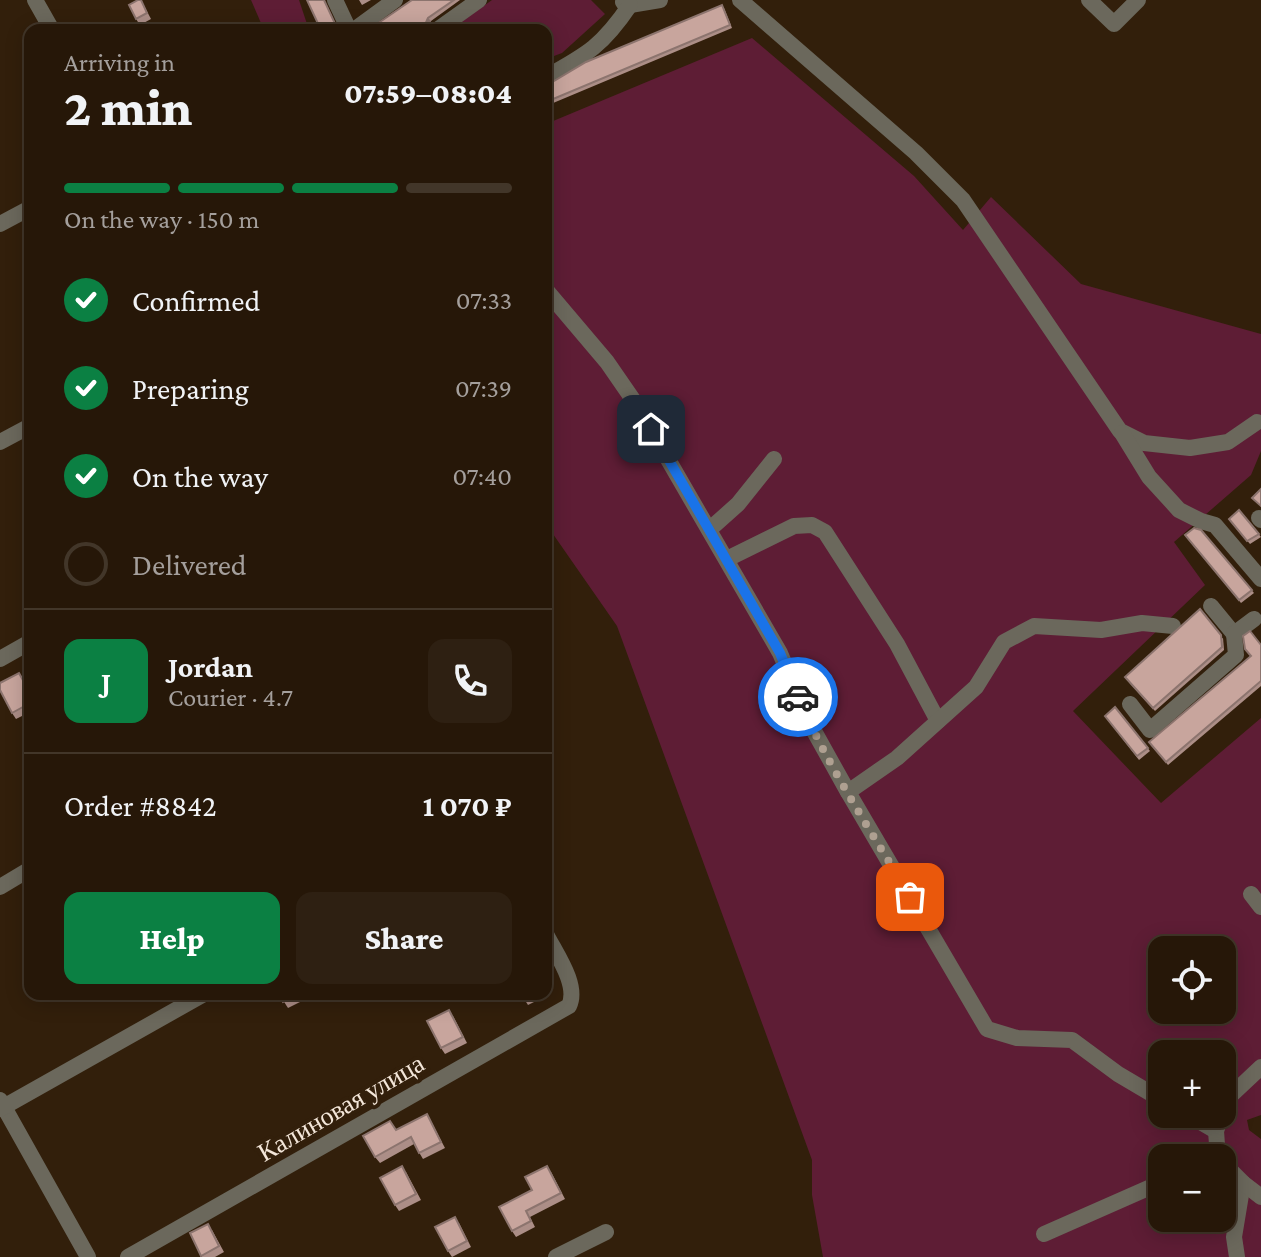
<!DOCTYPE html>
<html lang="en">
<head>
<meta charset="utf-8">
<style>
	:root { --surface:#261708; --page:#2e2012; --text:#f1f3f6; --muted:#a49f9c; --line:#423629; --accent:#0b8043 }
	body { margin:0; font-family:"Crimson Pro",serif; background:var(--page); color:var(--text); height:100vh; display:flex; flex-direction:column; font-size:30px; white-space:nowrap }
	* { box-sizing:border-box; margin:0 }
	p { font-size:26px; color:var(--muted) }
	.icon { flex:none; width:44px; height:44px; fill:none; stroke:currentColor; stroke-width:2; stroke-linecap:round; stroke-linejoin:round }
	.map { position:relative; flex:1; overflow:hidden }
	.side { position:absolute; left:24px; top:24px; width:528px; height:976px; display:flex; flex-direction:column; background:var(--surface); border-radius:16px; box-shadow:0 4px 20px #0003,0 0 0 2px var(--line) }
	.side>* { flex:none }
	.controls { position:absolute; left:1148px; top:936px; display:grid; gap:16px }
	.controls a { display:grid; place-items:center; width:88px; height:88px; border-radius:16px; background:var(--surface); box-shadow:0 4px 20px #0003,0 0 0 2px var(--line); font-size:40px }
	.pin { position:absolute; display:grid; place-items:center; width:68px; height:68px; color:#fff; margin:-34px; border-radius:16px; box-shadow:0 4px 12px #0006 }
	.courier { position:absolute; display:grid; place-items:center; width:80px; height:80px; margin:-40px; border:6px solid #1a73e8; border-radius:50%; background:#fff; color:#222; box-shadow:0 2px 10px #0007 }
	.summary em { font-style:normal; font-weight:800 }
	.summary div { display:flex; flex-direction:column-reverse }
	.summary { display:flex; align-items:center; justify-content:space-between; height:136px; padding:0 40px }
	h1 { font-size:52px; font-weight:800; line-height:60px }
	.bar { display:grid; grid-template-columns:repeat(4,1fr); gap:12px 8px; align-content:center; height:96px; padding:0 40px }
	.bar i { height:10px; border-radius:6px; background:var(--line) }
	.bar .selected { background:var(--accent) }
	.bar p { grid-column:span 4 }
	.line { display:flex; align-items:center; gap:20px; padding:0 40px; border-top:2px solid var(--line) }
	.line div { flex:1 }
	.round { display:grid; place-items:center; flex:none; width:84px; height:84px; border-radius:16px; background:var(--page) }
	ol { padding:0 40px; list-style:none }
	li { display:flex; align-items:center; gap:24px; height:88px }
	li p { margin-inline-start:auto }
	li .icon { padding:8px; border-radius:50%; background:var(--accent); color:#fff; stroke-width:4 }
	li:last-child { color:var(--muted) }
	li i { width:44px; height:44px; border:4px solid var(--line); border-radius:50% }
	.button { display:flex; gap:16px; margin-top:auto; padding:16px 40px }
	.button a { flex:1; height:92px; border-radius:16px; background:var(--accent); color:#fff; font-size:32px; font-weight:800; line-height:92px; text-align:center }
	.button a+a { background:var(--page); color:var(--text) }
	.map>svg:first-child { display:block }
	.green { fill:#5e1d35; fill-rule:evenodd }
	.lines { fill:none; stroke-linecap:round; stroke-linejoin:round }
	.minor { stroke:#6b685c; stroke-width:16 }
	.wall { fill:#ac8e87 }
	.shaded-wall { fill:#8c746e }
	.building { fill:#c8a59d; stroke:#8c746e; stroke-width:2 }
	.done { stroke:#afa091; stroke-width:8; stroke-dasharray:0 14.4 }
	.route { stroke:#1a73e8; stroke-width:10 }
	.labels { text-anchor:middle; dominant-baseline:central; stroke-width:8; stroke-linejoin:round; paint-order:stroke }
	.street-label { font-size:26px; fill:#f3e6d9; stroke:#321f0b }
</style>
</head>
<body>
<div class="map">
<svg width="1261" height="1257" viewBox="0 0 1261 1257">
	<rect width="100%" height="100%" fill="#321f0b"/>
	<g class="green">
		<polygon points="251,0 299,0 309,30 264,30"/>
		<polygon points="492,0 591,0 605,14 562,53 546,59 546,30 450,30"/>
		<path d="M 752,38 L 914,176 L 963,230 L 991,197 L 1081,284 L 1261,334 L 1261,451 L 1251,475 L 1174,542 L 1205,585 L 1073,711 L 1161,803 L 1261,718 L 1261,1115 L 1247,1120 L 1249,1130 L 1261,1139 L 1261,1257 L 823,1257 L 812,1195 L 812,1160 L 617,626 L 546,524 L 546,124 ZM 1162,950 L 1222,950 L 1222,1010 L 1162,1010 ZM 1162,1054 L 1222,1054 L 1222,1114 L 1162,1114 ZM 1162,1158 L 1222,1158 L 1222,1218 L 1162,1218 Z"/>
	</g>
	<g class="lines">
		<g class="minor">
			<polyline points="35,0 52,30"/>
			<polyline points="335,0 349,30"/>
			<polyline points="740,0 916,153 963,200 1120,431 1144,443 1190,448 1228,442 1257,422"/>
			<polyline points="1089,0 1114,24 1138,0"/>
			<polyline points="623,2 630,5 660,0"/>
			<polyline points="354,30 395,0"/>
			<polyline points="437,30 479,0"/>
			<path d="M 546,77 C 588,54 603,45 630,5"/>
			<polyline points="0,224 30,208"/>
			<polyline points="546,290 607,362 636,404 780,653 809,722 848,792 987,1029 1017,1038 1072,1040 1118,1074 1162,1100"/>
			<polyline points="1122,433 1149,477 1179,510 1201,521 1215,525 1261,579"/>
			<polyline points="0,442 30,426"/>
			<polyline points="1259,518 1261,520"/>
			<polyline points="710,529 738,504 774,459"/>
			<polyline points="727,559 794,526 812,525 825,532 897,644 938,721"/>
			<polyline points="1211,606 1234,634"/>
			<polyline points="0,659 30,642"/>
			<polyline points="1130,704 1150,730 1236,655 1234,634 1254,619"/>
			<polyline points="848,792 897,758 976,687 1004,642 1034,626 1101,630 1142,623 1173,626"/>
			<polyline points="0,887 30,869"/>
			<polyline points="1251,894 1261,907"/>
			<polyline points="0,1100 88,1257"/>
			<polyline points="0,1109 204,994"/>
			<polyline points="1222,1113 1227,1099 1261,1067"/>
			<polyline points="1187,1114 1216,1131"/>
			<polyline points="1218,1158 1216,1131 1222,1114"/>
			<polyline points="1222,1162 1243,1183 1234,1237 1237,1257"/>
			<polyline points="1243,1183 1261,1197"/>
			<polyline points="1044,1234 1162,1182"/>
			<path d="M 128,1257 L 569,1006 C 579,985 556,954 546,934"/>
			<polyline points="556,1257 606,1232"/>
		</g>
	</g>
	<g class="wall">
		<polygon points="141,0 151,19 140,25 136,19"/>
		<polygon points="359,0 371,0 362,5"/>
		<polygon points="412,0 460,0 431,21 426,30 376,30"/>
		<polygon points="724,8 732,28 546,106 546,83 549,84"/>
		<polygon points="1239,510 1261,537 1250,544 1229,519"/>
		<polygon points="1201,530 1254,593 1241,603 1185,535"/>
		<polygon points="1223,638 1224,650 1155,711 1127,680"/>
		<polygon points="1261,645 1261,686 1168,765 1149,742 1251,656"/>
		<polygon points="19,673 30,691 30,712 16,719 12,713"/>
		<polygon points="1115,707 1150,751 1139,760 1105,716"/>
		<polygon points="546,986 550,994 528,1005 521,994 546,994"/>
		<polygon points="279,994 308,994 310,997 288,1008"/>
		<polygon points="453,1016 467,1043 445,1054 441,1048"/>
		<polygon points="427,1114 445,1148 423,1159 414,1144 380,1163 375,1157 396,1130"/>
		<polygon points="406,1172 421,1200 399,1211 395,1205"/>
		<polygon points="551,1172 565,1199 530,1217 535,1227 516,1237 512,1231 532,1190"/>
		<polygon points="459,1223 471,1247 452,1257 448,1251"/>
		<polygon points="212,1230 224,1252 215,1257 202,1257 190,1233"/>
	</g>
	<polygon class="shaded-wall" points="428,18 431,21 426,30 424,27"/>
	<g class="building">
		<polygon points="138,0 141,0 147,13 136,19 129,5"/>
		<polygon points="307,0 324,0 338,30 321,30"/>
		<polygon points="412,0 454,0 428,18 424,27 419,30 376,30 374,26"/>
		<polygon points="722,5 730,25 546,102 546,83 549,84 586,62"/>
		<polygon points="1261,489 1261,506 1252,498"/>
		<polygon points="1239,510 1259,534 1247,541 1229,519"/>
		<polygon points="1194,528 1201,530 1252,590 1239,600 1185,535"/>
		<polygon points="1200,609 1221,635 1222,647 1153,708 1125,677"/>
		<polygon points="1250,631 1261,645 1261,681 1166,762 1149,742 1251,656 1245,649 1243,636"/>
		<polygon points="19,673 30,693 30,703 12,713 0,690 0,683"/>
		<polygon points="1115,707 1148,748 1137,756 1105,716"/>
		<polygon points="279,994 299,994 283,1002"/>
		<polygon points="521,994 534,994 524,999"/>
		<polygon points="449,1010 463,1037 441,1048 427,1021"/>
		<polygon points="427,1114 441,1142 419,1153 411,1137 375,1157 363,1136 390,1121 396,1130"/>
		<polygon points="402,1166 416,1194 395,1205 380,1178"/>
		<polygon points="547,1166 561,1193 526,1211 531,1221 512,1231 499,1207 532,1190 525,1177"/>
		<polygon points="455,1217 467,1241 448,1251 435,1227"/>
		<polygon points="208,1224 219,1246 201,1256 190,1233"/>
	</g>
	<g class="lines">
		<path class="done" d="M 798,697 C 828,767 872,832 910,897"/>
		<polyline class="route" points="651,429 780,653 798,697"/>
	</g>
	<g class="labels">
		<g class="street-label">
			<text transform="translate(341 1108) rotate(-30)">Калиновая улица</text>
		</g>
	</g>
</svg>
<div class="controls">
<a><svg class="icon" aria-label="locate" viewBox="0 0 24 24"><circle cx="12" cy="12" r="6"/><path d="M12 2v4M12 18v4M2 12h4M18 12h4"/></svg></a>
<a>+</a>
<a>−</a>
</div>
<div class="pin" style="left:910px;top:897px;background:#ea580c"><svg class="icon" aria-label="bag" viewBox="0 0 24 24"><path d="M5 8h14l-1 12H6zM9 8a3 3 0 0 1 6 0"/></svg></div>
<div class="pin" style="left:651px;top:429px;background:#1f2937"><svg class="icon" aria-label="home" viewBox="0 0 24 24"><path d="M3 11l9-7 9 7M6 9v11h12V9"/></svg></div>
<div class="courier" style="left:798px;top:697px"><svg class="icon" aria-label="car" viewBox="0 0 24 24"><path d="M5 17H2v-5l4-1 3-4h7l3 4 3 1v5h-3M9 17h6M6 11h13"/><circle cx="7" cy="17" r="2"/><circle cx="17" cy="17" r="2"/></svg></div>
<section class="side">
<div class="summary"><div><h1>2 min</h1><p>Arriving in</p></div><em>07:59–08:04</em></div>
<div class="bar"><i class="selected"></i><i class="selected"></i><i class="selected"></i><i></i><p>On the way · 150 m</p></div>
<ol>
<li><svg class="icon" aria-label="check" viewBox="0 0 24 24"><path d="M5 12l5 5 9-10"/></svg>Confirmed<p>07:33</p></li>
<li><svg class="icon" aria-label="check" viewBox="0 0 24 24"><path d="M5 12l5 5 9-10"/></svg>Preparing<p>07:39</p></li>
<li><svg class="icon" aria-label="check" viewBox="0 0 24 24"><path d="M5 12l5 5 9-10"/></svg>On the way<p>07:40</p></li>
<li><i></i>Delivered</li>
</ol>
<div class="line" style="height:144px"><b class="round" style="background:var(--accent);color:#fff">J</b><div><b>Jordan</b><p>Courier · 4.7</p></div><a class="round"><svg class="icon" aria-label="phone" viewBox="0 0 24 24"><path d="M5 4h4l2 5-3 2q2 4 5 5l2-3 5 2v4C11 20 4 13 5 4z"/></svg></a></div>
<div class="line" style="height:104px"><div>Order #8842</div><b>1 070 ₽</b></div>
<div class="button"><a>Help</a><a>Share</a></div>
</section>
</div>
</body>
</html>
